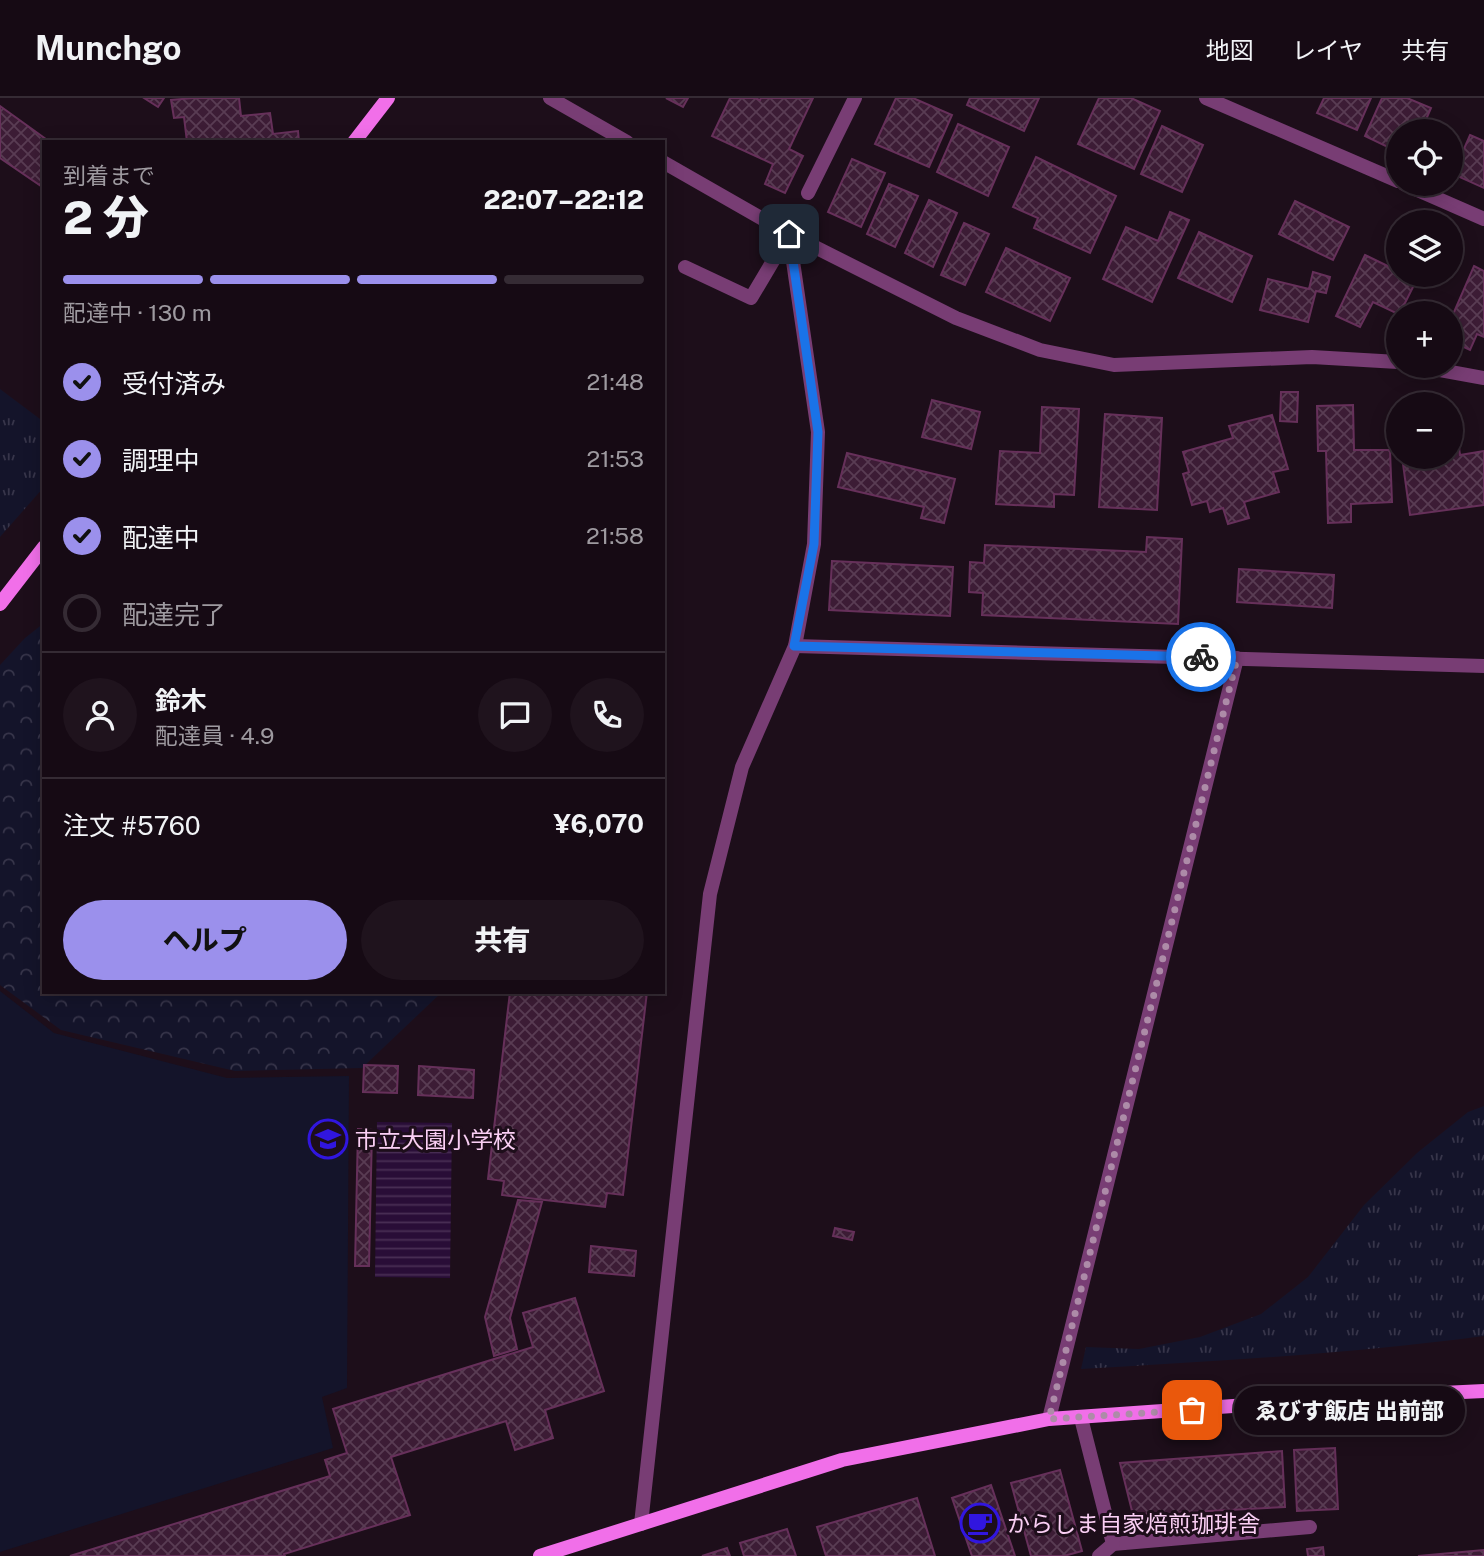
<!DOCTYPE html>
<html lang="ja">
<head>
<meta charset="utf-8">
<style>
	:root { --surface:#160a14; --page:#1f131d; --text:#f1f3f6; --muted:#9e9aa0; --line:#352b34; --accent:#9b90ec }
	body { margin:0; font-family:"Public Sans","Noto Sans JP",sans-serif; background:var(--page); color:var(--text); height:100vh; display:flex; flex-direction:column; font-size:26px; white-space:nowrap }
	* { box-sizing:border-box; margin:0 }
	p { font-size:23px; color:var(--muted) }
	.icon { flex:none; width:38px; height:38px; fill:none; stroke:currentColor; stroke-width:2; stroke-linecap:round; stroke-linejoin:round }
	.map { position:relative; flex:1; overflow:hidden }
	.sheet { position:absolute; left:42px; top:42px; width:623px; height:854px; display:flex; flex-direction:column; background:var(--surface); border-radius:0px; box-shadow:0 4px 18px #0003,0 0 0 2px var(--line) }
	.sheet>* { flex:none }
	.tools { position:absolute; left:1386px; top:21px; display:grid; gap:14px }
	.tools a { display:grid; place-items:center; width:77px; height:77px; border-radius:50%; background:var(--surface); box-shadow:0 4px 18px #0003,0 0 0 2px var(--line); font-size:35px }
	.pin { position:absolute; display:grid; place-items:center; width:60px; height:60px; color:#fff; margin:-30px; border-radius:14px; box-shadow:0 4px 10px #0006 }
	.courier { position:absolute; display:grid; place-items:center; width:70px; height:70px; margin:-35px; border:5px solid #1a73e8; border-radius:50%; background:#fff; color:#222; box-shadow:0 2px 9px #0007 }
	.bubble { position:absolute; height:49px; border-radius:24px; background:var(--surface); box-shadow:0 4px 18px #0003,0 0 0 2px var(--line); font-size:23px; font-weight:800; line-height:49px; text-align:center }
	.summary em { font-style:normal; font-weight:800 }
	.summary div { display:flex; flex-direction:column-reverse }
	.summary { display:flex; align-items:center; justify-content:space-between; height:119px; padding:0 21px }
	h1 { font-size:46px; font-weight:800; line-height:52px }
	.bar { display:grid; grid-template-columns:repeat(4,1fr); gap:10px 7px; align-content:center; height:84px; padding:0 21px }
	.bar i { height:9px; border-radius:5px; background:var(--line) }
	.bar .on { background:var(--accent) }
	.bar p { grid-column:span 4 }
	.line { display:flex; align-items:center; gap:18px; padding:0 21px; border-top:2px solid var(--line) }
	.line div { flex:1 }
	.round { display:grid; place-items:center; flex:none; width:74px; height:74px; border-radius:37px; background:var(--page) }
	ol { padding:0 21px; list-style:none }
	li { display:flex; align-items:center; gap:21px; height:77px }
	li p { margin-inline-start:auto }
	li .icon { padding:7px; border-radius:50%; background:var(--accent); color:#111; stroke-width:4 }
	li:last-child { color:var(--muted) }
	li i { width:38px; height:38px; border:4px solid var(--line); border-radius:50% }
	.cta { display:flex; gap:14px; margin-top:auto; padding:14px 21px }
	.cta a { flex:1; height:80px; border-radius:42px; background:var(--accent); color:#111; font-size:28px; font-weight:800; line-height:80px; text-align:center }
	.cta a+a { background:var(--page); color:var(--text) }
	header { display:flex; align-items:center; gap:42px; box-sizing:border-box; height:98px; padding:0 35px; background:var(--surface); border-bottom:2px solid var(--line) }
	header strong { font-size:33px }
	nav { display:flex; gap:38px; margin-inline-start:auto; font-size:24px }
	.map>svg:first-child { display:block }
	.grass { fill:#14142a }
	.forest { fill:url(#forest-crowns) }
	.park { fill:url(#park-tufts) }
	.water { fill:url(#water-rules) }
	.building { fill:url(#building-cross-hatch); stroke:#66305a; stroke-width:2 }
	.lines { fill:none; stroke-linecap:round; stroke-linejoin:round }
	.lane { stroke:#783d74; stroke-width:14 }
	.street { stroke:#783d74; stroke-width:14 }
	.secondary { stroke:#f16fe9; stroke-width:14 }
	.done { stroke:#ad8ba8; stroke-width:7; stroke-dasharray:0 12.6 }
	.route { stroke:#1a73e8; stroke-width:9 }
	.labels { text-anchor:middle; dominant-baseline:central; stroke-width:6; stroke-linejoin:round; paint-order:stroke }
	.poi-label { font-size:23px; fill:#facff4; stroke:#1d0e1a; text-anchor:start }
</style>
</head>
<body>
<header>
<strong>Munchgo</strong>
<nav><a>地図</a><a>レイヤ</a><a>共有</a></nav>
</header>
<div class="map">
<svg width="1484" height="1458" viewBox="0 0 1484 1458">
	<defs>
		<pattern id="forest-crowns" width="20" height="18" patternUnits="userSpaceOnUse" patternTransform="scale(1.75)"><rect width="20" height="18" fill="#14142a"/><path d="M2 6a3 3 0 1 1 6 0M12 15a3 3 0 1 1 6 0" fill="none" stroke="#37354a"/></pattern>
		<pattern id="park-tufts" width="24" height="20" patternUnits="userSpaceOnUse" patternTransform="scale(1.75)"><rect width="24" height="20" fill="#14142a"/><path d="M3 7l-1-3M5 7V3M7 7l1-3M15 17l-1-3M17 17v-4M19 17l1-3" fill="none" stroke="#37354a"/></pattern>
		<pattern id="water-rules" width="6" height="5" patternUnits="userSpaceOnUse" patternTransform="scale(1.75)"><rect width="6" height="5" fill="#290d37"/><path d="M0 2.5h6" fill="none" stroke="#492f55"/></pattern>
		<pattern id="building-cross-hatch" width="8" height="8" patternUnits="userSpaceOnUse" patternTransform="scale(1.75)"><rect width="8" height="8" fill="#3c1c35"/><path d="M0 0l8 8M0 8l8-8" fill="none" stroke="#593c53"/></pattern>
	</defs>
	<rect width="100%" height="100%" fill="#1d0e1a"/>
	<polygon class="grass" points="0,893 54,935 227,980 349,978 347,1290 322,1299 333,1350 0,1454"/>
	<polygon class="forest" points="44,525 44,894 442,894 362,970 235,973 61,932 0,887 0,567 25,540"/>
	<g class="park">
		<polygon points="0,291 44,324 44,389 0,439"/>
		<path d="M 1484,1008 L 1484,1238 C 1350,1256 1215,1263 1081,1271 L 1086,1249 L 1139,1251 L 1200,1239 L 1261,1216 L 1308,1179 L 1364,1107 L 1417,1055 L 1468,1014 Z"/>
	</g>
	<polygon class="water" points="377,1024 452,1025 450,1180 375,1179"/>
	<g class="building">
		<polygon points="144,0 164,0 158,9"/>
		<polygon points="193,0 239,0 241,18 270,15 273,36 298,33 299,44 187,44 184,19 174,20 171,2"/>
		<polygon points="666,0 688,0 683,9"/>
		<polygon points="730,0 755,0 760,2 761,0 813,0 789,51 803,58 785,95 765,86 773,66 712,38"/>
		<polygon points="896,0 913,0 952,17 929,69 875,46"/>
		<polygon points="970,0 1039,0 1024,33 967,7"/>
		<polygon points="1099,0 1131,0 1160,13 1134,71 1078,46"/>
		<polygon points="1324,0 1371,0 1357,32 1317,15"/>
		<polygon points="1382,0 1407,0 1431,10 1421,33 1398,33 1398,54 1365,38"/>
		<polygon points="0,8 50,44 44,44 44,90 0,60"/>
		<polygon points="958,26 1009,49 988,98 937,74"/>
		<polygon points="1162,28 1203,47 1182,94 1141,76"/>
		<polygon points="1451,35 1458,39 1451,54"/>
		<polygon points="1470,37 1484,43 1484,90 1453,76"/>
		<polygon points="1036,59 1116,98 1090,155 1034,130 1038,120 1013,109"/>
		<polygon points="852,61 885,75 861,129 828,114"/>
		<polygon points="889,86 918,98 895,149 867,136"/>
		<polygon points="929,102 957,115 933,169 905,155"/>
		<polygon points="1295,103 1349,129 1333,162 1279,136"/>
		<polygon points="1170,114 1189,122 1152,204 1103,181 1126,129 1158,143"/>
		<polygon points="964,125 989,136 965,187 941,177"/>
		<polygon points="1199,134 1252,158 1232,204 1178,180"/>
		<polygon points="1006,150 1070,180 1050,223 986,194"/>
		<polygon points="1365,157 1398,173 1398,177 1407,177 1417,181 1400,215 1398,216 1373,204 1360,229 1336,218"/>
		<polygon points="1474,168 1484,173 1484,239 1477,236 1470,252 1451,243 1451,221"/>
		<polygon points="1313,174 1330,179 1326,195 1316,193 1308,224 1260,212 1268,181 1309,191"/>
		<polygon points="1281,294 1298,294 1297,324 1280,323"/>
		<polygon points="932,302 980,314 971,351 922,339"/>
		<polygon points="1353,307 1354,352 1390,352 1392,404 1351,406 1351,424 1328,425 1326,353 1318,353 1317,308"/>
		<polygon points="1042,309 1079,311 1074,397 1054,396 1054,409 996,406 1000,353 1040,355"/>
		<polygon points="1105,316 1162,320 1157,412 1099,409"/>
		<polygon points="1272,317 1288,371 1273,374 1279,394 1244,404 1249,420 1228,426 1223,410 1210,414 1207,403 1192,407 1183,376 1189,374 1183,354 1233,340 1229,328"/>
		<polygon points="1459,349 1460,357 1484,353 1484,407 1410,417 1403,366 1432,359 1451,359 1451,350"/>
		<polygon points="847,355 955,381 944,425 921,420 924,409 838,389"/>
		<polygon points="1147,439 1182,441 1178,526 982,517 983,495 969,494 970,464 984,465 985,447 1146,454"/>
		<polygon points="832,463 953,469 950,518 829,512"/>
		<polygon points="1239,471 1334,477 1332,510 1237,504"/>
		<polygon points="510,894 647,894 623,1097 607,1095 605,1109 502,1097 504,1083 488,1081"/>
		<polygon points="364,967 398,968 397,995 363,994"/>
		<polygon points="419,968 474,972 473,1000 418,997"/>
		<polygon points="358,1031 372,1032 369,1168 355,1168"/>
		<polygon points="518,1102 542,1104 510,1220 517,1251 494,1258 485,1219"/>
		<polygon points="835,1130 854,1134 852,1142 833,1138"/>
		<polygon points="591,1148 636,1153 634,1178 589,1174"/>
		<polygon points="575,1200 604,1293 545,1312 553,1340 515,1352 506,1323 391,1359 410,1417 284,1456 285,1458 70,1458 330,1378 325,1362 347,1355 333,1311 533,1249 523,1215"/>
		<polygon points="1335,1350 1338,1411 1297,1413 1294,1352"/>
		<polygon points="1282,1353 1285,1409 1133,1417 1120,1365"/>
		<polygon points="1060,1372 1082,1453 1064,1458 1031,1458 1011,1385"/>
		<polygon points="991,1387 1015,1458 972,1458 952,1400"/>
		<polygon points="917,1400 935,1458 826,1458 817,1429"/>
		<polygon points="787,1431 796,1458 744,1458 740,1445"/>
		<polygon points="1323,1449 1324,1458 1308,1458 1307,1451"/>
		<polygon points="727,1450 730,1458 702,1458"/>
		<polygon points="1484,1452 1484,1458 1418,1458"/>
	</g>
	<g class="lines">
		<polyline class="lane" points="685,169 751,200 789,136"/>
		<g class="street">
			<polyline points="550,0 627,44"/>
			<polyline points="1206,0 1398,83"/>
			<polyline points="663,64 789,136 956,220 1040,252 1114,267 1312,259 1398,264"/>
			<polyline points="1404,86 1484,121"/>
			<polyline points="808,95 855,0"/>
			<polyline points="1418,268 1484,280"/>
			<polyline points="795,548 1484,568"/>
			<polyline points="1081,1320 1113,1446 1310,1429"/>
			<polyline points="1049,1321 1237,560"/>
			<polyline points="641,1426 710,796 742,669 795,548 814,446 818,334 789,136"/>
			<polyline points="1099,1458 1113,1446"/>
		</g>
		<g class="secondary">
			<polyline points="354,44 388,0"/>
			<polyline points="0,506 44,449"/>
			<polyline points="540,1458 842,1362 1049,1321 1359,1299 1484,1293"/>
		</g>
	</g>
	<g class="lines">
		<polyline class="done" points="1192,1312 1049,1321 1237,560 1201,559"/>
		<polyline class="route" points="789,136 818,334 814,446 794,548 1201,559"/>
	</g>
	<defs>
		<symbol id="school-ring" viewBox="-11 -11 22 22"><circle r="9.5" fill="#1d0e1a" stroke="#3116df" stroke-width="1.5"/><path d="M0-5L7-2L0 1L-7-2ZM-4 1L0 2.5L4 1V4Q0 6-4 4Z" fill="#3116df"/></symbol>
		<symbol id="cafe-ring" viewBox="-11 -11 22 22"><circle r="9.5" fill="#1d0e1a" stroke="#3116df" stroke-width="1.5"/><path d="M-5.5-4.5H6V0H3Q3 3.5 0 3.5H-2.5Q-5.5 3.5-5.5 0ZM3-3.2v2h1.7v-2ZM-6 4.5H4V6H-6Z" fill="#3116df"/></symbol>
	</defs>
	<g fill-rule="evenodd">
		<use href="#school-ring" x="306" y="1019" width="44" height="44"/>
		<use href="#cafe-ring" x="958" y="1403" width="44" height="44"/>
	</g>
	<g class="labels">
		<g class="poi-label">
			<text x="355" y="1041">市立大園小学校</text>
			<text x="1007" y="1425">からしま自家焙煎珈琲舎</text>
		</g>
	</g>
</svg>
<div class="tools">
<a><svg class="icon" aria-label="locate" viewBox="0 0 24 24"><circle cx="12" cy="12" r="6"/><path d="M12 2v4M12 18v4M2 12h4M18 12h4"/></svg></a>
<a><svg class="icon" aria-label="layers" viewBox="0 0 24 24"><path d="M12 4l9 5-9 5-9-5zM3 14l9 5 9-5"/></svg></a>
<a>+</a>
<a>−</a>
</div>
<div class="pin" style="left:1192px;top:1312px;background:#ea580c"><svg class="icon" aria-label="bag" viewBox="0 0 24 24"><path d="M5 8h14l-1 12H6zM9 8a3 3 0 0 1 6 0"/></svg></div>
<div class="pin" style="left:789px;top:136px;background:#1f2937"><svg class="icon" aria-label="home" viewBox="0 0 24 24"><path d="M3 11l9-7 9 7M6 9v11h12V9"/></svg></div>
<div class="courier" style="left:1201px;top:559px"><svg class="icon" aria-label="bike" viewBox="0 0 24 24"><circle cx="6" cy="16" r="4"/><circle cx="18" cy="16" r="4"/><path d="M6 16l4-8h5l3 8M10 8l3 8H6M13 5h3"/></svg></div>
<div class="bubble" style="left:1234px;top:1288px;width:231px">ゑびす飯店 出前部</div>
<section class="sheet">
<div class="summary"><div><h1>2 分</h1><p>到着まで</p></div><em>22:07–22:12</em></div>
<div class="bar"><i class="on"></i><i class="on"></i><i class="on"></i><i></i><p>配達中 · 130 m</p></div>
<ol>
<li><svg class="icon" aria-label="check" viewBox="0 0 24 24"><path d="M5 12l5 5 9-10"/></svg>受付済み<p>21:48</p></li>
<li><svg class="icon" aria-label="check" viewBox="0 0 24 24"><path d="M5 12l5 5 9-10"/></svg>調理中<p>21:53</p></li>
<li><svg class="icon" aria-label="check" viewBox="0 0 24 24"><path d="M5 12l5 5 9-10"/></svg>配達中<p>21:58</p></li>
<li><i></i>配達完了</li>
</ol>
<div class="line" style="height:126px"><a class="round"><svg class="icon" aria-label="person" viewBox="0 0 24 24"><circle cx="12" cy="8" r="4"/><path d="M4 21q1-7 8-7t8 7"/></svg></a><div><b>鈴木</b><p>配達員 · 4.9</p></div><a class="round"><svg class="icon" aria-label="chat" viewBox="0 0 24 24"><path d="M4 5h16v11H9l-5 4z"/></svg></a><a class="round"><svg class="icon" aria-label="phone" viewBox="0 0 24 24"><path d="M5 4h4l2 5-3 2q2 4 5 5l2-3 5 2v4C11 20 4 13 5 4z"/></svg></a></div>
<div class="line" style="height:91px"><div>注文 #5760</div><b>¥6,070</b></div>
<div class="cta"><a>ヘルプ</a><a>共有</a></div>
</section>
</div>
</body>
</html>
